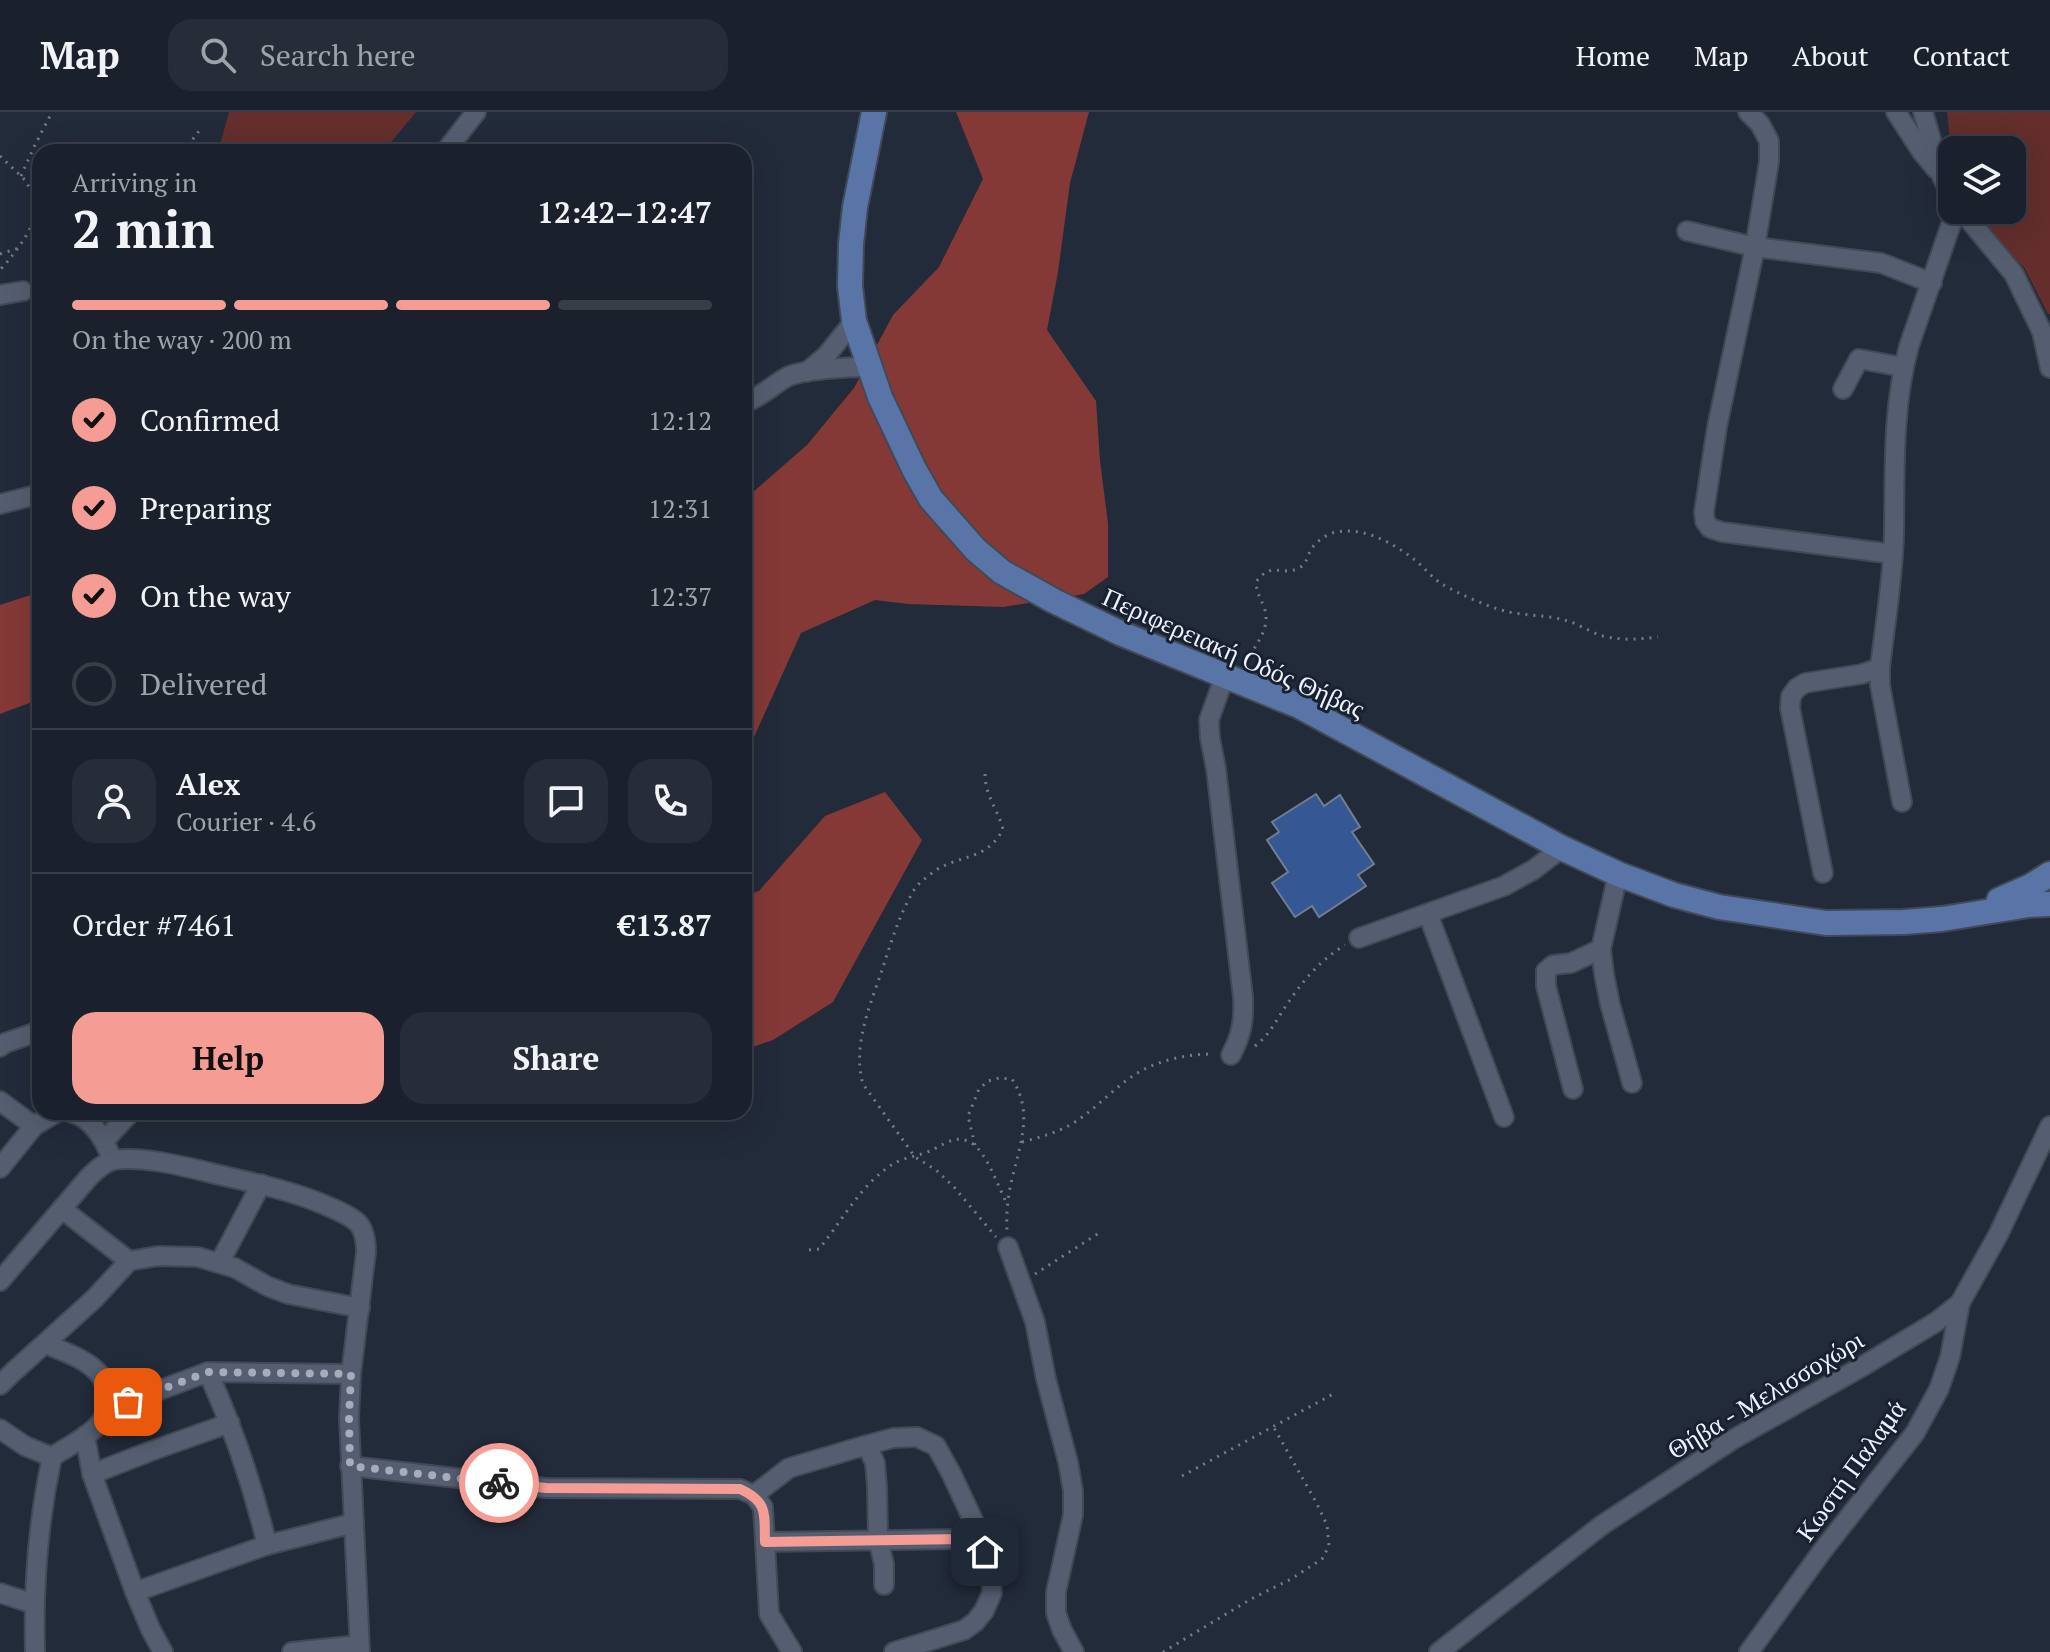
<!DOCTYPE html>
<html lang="en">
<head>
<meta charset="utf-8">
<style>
	:root { --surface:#1a202c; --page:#272d38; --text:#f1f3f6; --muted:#9fa3a9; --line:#383e48; --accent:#f59c95 }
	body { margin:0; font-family:"PT Serif",serif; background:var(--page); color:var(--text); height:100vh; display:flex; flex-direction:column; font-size:30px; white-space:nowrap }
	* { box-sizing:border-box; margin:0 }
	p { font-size:26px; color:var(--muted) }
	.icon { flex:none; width:44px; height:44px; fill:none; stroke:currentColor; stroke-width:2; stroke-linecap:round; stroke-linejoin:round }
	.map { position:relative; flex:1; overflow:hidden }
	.drawer { position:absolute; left:32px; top:32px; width:720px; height:976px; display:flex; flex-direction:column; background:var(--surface); border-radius:24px; box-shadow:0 8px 32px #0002,0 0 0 2px var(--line) }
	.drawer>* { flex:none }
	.fabs { position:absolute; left:1938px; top:24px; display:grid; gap:16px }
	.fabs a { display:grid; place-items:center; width:88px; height:88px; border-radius:16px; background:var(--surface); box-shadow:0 8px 32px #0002,0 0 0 2px var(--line); font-size:40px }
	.pin { position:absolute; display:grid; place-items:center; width:68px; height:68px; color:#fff; margin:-34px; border-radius:16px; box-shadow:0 4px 12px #0006 }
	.courier { position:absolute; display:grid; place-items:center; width:80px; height:80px; margin:-40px; border:6px solid #f59c95; border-radius:50%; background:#fff; color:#222; box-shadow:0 2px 10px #0007 }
	.headline em { font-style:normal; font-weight:600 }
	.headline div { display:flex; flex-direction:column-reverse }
	.headline { display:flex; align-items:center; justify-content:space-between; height:136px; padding:0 40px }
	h1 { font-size:52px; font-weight:600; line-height:60px }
	.bar { display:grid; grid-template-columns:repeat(4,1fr); gap:12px 8px; align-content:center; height:96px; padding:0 40px }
	.bar i { height:10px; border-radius:6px; background:var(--line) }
	.bar .active { background:var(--accent) }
	.bar p { grid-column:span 4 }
	.line { display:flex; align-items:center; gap:20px; padding:0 40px; border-top:2px solid var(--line) }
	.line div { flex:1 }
	.round { display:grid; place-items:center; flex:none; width:84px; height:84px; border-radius:24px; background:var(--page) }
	ol { padding:0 40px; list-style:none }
	li { display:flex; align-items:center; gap:24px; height:88px }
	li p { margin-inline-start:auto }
	li .icon { padding:8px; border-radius:50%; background:var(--accent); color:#111; stroke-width:4 }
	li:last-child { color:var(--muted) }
	li i { width:44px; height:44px; border:4px solid var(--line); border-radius:50% }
	.cta { display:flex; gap:16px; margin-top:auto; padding:16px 40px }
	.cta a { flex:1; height:92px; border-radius:24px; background:var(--accent); color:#111; font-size:32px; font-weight:600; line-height:92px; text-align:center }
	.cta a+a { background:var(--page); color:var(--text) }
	header { display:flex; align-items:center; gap:48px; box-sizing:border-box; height:112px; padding:0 40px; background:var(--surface); border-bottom:2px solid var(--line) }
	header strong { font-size:38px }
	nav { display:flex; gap:44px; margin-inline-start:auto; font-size:28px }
	.search { width:560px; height:72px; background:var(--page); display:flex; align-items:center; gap:20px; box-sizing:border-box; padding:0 28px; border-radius:24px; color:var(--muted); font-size:30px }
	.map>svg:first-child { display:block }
	.green { fill:#632e2b }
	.forest { fill:#853936 }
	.building { fill:#355894; stroke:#727d8f; stroke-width:2 }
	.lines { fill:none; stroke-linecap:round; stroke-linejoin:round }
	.minor-casing { stroke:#414956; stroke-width:22 }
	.major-casing { stroke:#414956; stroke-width:28 }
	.path { stroke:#757c89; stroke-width:3; stroke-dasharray:2 6; stroke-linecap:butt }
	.minor { stroke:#545e70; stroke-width:18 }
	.major { stroke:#5975a7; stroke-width:24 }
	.done { stroke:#a6adb9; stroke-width:8; stroke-dasharray:0 14.4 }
	.route { stroke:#f59c95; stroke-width:10 }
	.labels { text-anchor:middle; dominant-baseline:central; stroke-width:6; stroke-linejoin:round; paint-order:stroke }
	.street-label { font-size:26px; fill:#edf3fd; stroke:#192130 }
</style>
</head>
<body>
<header>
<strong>Map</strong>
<div class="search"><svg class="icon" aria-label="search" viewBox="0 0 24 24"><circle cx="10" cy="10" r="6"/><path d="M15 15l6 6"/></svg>Search here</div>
<nav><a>Home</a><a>Map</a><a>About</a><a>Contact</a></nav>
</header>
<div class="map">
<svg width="2050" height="1540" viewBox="0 0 2050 1540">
	<rect width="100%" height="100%" fill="#222b3a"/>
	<g class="green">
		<polygon points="229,0 416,0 383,40 218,40"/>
		<polygon points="1947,0 2050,0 2050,202 2048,202 2024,155 1976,111 1971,98 2012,98 2012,38 1952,38 1952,47"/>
	</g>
	<g class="forest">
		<polygon points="956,0 1089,0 1070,71 1058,160 1047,218 1096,289 1100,348 1108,412 1108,465 1084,482 1003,495 908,492 875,488 801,521 744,647 744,388 807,333 854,276 893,203 939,155 983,67"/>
		<polygon points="40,480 40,587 0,602 0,493"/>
		<polygon points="885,680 922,728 833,890 773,928 744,938 744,784 759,779 825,704"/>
	</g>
	<polygon class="building" points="1316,682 1324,694 1340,683 1360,715 1352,720 1374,752 1358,763 1366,774 1319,805 1312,794 1295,805 1272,771 1288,760 1267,728 1279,720 1272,710"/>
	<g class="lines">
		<defs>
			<g id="minor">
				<polyline points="1748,0 1760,12 1769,29 1769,50 1755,135 1717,315 1704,400 1705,409 1710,416 1722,420 1893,442"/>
				<polyline points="1896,0 1922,40 1936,57"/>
				<polyline points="1923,0 1942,65 1952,84"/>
				<polyline points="445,40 476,0"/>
				<polyline points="1961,98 2014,162 2042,220 2050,256"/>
				<polyline points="1687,119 1755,135 1881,151 1932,171"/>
				<polyline points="0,183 23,179"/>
				<polyline points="807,260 826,244 854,209"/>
				<polyline points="1843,277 1859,247 1903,255"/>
				<path d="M 744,291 C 763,284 771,274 787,265 C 803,257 850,255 868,255"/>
				<polyline points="0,392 40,382"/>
				<path d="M 1225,563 L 1209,608 L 1210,626 L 1216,657 L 1243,885 C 1244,909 1242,922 1231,943"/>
				<path d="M 1902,690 L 1880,573 L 1880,556 C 1885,512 1893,467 1894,422 C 1895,358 1892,297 1909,234 L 1956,98"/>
				<polyline points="1823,761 1790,596 1791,584 1797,576 1805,571 1862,562 1880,556"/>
				<polyline points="1618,762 1601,837 1604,862 1610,892 1632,971"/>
				<polyline points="1428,802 1504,1005"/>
				<polyline points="1359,826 1504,774 1533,758 1562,736"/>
				<polyline points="0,935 5,931 40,919"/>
				<polyline points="1573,977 1546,874 1546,859 1553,853 1571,851 1601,837"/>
				<polyline points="0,989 34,1014"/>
				<path d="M 70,1000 C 93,1006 105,1028 112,1048"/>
				<polyline points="105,1028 131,1000"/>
				<polyline points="0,1056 34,1014 57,1000"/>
				<polyline points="62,1097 129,1149"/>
				<polyline points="1008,1135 1035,1210 1046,1267 1068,1350 1073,1379 1073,1403 1056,1480 1056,1501 1062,1518 1074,1540"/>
				<polyline points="220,1150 261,1072"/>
				<path d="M 0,1169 L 89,1065 C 96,1058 105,1050 114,1048 C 146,1043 193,1057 224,1064 C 259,1072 292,1079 325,1093 C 336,1098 350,1103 358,1111 C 365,1119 366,1130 366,1140 L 351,1262 L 349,1306 L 360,1540"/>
				<polyline points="208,1260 351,1262"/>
				<polyline points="0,1273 12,1261 94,1187 129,1149 158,1144 198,1145 235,1156 267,1174 288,1182 360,1196"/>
				<path d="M 103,1307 L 128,1290 L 208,1260 C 233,1316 253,1374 267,1433"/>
				<path d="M 0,1317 L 25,1334 L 52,1345 C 68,1334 91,1324 102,1308 C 105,1303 107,1296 107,1290 C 112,1255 71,1242 45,1232"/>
				<polyline points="85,1324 92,1362 135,1480 151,1518 163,1540"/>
				<polyline points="867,1333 875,1351 877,1374 878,1427 884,1452 884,1473"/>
				<polyline points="350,1354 546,1376 740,1377 754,1383 763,1395 769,1502 792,1540"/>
				<polyline points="92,1362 151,1339 230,1311"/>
				<polyline points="754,1383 789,1356 867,1333 893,1326 917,1325 936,1334 951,1361 981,1425 991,1463 992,1481 984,1499 975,1510 964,1518 894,1540"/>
				<polyline points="765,1430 963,1427 981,1425"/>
				<polyline points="135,1480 267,1433 354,1411"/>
				<polyline points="0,1481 34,1492"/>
				<path d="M 35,1540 C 33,1473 38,1410 52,1345"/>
				<polyline points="292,1540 359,1533"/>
				<polyline points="1439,1540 1602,1413 1732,1328 1858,1257 1936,1210 1960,1191 1998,1123 2050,1014"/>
				<polyline points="1749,1540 1823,1438 1915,1321 1939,1277 1950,1245 1960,1191"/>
			</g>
			<g id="major">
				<polyline points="874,0 855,95 851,132 850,174 854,209 880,285 914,357 931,387 976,438 1002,460 1054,489 1120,521 1299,594 1562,736 1618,762 1674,783 1719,795 1826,811 1904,810 1942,807 2029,793 2050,792"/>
				<polyline points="1999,788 2031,774 2050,762"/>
			</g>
		</defs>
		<use href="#minor" class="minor-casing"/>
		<use href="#major" class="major-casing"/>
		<g class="path">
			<polyline points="183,40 199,19"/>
			<path d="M 0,44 L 26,69 L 39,96 C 30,121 18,138 0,158"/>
			<polyline points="21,64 34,35 52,0"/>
			<polyline points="0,142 19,136"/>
			<path d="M 1246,550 C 1255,533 1272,516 1264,495 C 1260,485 1257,482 1256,470 C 1272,448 1281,465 1299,456 C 1308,451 1307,443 1312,436 C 1317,429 1328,421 1337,420 C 1365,415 1393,431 1415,448 C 1424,455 1432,466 1442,472 C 1459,482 1490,496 1509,500 C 1527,504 1546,503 1564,508 C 1577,511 1590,520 1603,524 C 1622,529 1639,527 1658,525"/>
			<path d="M 985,662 C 985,683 997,696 1003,717 C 987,750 956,742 932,761 C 925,766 918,772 914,778 C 899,803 891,831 882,858 C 870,894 852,934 863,972 L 915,1045 L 936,1058 L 954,1075 L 996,1125"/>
			<path d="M 1255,934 C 1272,921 1278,904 1290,888 C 1305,866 1322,847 1345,833"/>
			<path d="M 1022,1030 C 1041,1025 1059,1020 1075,1010 C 1095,997 1111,979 1130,966 C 1153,949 1185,942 1214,942"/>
			<path d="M 975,1033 L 968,1004 L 979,977 L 988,969 L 999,966 L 1012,967 C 1033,999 1021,1029 1013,1063 C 1008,1082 1006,1100 1007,1119"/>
			<path d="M 809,1138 L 819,1137 C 842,1109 861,1072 893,1052 C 904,1045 921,1044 934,1037 C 948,1030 958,1022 973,1032 C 987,1042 999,1076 1007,1092"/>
			<polyline points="1035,1162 1099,1121"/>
			<polyline points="1182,1364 1335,1281"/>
			<polyline points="1163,1540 1251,1487 1291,1467 1322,1447 1329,1434 1327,1413 1316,1390 1273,1314"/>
		</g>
		<use href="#minor" class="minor"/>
		<use href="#major" class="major"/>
	</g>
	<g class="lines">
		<polyline class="done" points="128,1290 208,1260 351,1262 349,1306 350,1354 499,1371"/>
		<path class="route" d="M 499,1371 L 546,1376 L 740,1377 C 769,1390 764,1403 765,1430 L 963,1427 L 981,1425 L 985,1440"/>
	</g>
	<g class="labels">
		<g class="street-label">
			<text transform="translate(1234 540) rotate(24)">Περιφερειακή Οδός Θήβας</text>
			<text transform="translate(1765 1282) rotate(-31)">Θήβα - Μελισσοχώρι</text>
			<text transform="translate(1850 1358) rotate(-54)">Κωστή Παλαμά</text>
		</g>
	</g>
</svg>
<div class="fabs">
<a><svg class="icon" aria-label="layers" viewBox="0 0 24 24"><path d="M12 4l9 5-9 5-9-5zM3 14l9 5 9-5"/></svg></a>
</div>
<div class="pin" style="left:128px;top:1290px;background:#ea580c"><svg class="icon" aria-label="bag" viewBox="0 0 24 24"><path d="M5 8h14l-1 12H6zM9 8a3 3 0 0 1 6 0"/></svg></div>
<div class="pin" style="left:985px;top:1440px;background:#1f2937"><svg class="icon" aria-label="home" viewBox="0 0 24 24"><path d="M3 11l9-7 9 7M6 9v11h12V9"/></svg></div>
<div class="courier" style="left:499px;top:1371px"><svg class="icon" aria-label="bike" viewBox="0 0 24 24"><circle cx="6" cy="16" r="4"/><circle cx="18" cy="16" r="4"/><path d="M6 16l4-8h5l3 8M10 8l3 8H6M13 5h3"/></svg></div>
<section class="drawer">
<div class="headline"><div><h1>2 min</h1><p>Arriving in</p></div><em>12:42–12:47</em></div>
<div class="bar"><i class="active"></i><i class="active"></i><i class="active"></i><i></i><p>On the way · 200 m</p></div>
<ol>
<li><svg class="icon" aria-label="check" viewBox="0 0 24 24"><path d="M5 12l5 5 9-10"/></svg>Confirmed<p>12:12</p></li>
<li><svg class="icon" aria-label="check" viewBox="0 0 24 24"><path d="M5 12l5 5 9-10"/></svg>Preparing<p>12:31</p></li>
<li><svg class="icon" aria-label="check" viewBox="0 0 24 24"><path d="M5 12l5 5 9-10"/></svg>On the way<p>12:37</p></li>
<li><i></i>Delivered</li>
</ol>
<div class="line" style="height:144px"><a class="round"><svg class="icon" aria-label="person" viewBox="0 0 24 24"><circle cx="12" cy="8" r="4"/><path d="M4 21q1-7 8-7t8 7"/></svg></a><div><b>Alex</b><p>Courier · 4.6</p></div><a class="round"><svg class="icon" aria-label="chat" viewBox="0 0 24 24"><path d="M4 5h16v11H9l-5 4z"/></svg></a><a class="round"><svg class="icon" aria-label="phone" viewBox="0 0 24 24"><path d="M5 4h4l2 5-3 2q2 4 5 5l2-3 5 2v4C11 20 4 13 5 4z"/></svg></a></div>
<div class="line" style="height:104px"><div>Order #7461</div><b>€13.87</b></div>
<div class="cta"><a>Help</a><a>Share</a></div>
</section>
</div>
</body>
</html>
